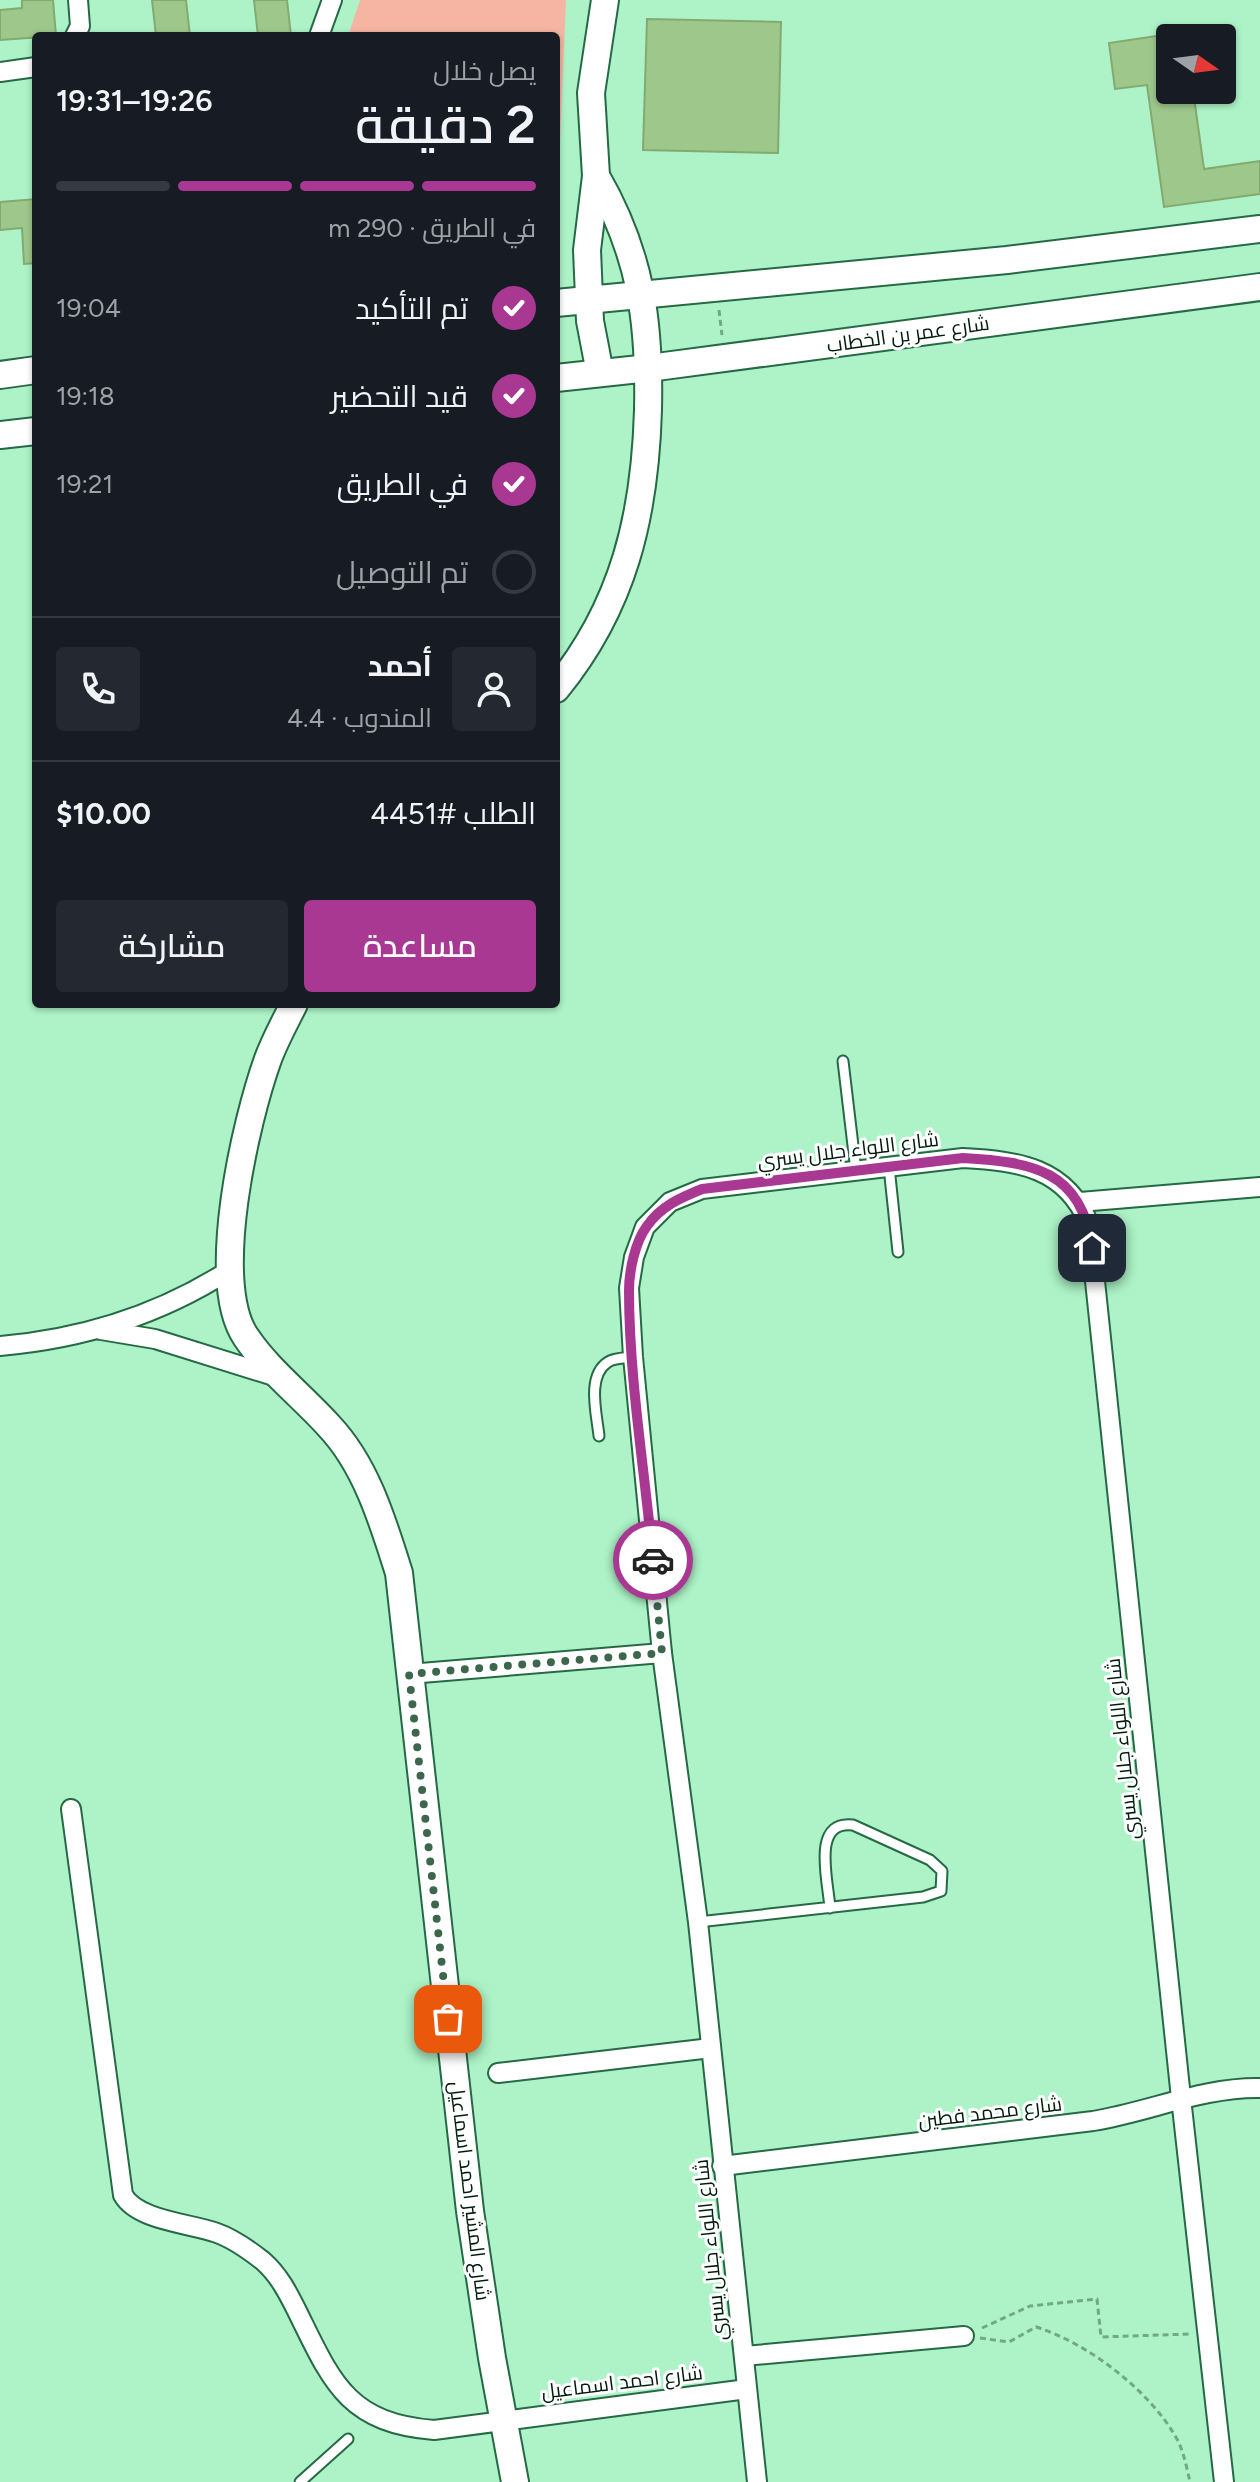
<!DOCTYPE html>
<html lang="ar">
<head>
<meta charset="utf-8">
<style>
	:root { --surface:#171b24; --page:#242831; --text:#f1f3f6; --muted:#9ea1a6; --line:#363941; --accent:#a93893 }
	body { margin:0; font-family:Figtree,Cairo,sans-serif; background:var(--page); color:var(--text); direction:rtl; height:100vh; display:flex; flex-direction:column; font-size:30px; white-space:nowrap }
	* { box-sizing:border-box; margin:0 }
	p { font-size:26px; color:var(--muted) }
	.icon { flex:none; width:44px; height:44px; fill:none; stroke:currentColor; stroke-width:2; stroke-linecap:round; stroke-linejoin:round }
	.map { position:relative; flex:1; overflow:hidden; direction:ltr }
	.details { position:absolute; left:32px; top:32px; width:528px; height:976px; display:flex; flex-direction:column; background:var(--surface); border-radius:8px; box-shadow:0 2px 6px #0004; direction:rtl }
	.details>* { flex:none }
	.needle { width:52px; rotate:104deg }
	.controls { position:absolute; left:1156px; top:24px; display:grid; gap:16px }
	.controls a { display:grid; place-items:center; width:80px; height:80px; border-radius:8px; background:var(--surface); box-shadow:0 2px 6px #0004; font-size:40px }
	.pin { position:absolute; display:grid; place-items:center; width:68px; height:68px; color:#fff; margin:-34px; border-radius:16px; box-shadow:0 4px 12px #0006 }
	.courier { position:absolute; display:grid; place-items:center; width:80px; height:80px; margin:-40px; border:6px solid #a93893; border-radius:50%; background:#fff; color:#222; box-shadow:0 2px 10px #0007 }
	.overview em { font-style:normal; font-weight:600 }
	.overview div { display:flex; flex-direction:column-reverse }
	.overview { display:flex; align-items:center; justify-content:space-between; height:136px; padding:0 24px }
	h1 { font-size:52px; font-weight:600; line-height:60px }
	.bar { display:grid; grid-template-columns:repeat(4,1fr); gap:12px 8px; align-content:center; height:96px; padding:0 24px }
	.bar i { height:10px; border-radius:6px; background:var(--line) }
	.bar .selected { background:var(--accent) }
	.bar p { grid-column:span 4 }
	.line { display:flex; align-items:center; gap:20px; padding:0 24px; border-top:2px solid var(--line) }
	.line div { flex:1 }
	.round { display:grid; place-items:center; flex:none; width:84px; height:84px; border-radius:8px; background:var(--page) }
	ol { padding:0 24px; list-style:none }
	li { display:flex; align-items:center; gap:24px; height:88px }
	li p { margin-inline-start:auto }
	li .icon { padding:8px; border-radius:50%; background:var(--accent); color:#fff; stroke-width:4 }
	li:last-child { color:var(--muted) }
	li i { width:44px; height:44px; border:4px solid var(--line); border-radius:50% }
	.button { display:flex; gap:16px; margin-top:auto; padding:16px 24px }
	.button a { flex:1; height:92px; border-radius:8px; background:var(--accent); color:#fff; font-size:32px; font-weight:600; line-height:92px; text-align:center }
	.button a+a { background:var(--page); color:var(--text) }
	.map>svg:first-child { display:block }
	.green { fill:#f6b5a2 }
	.building { fill:#9ec78c; stroke:#82aa71; stroke-width:2 }
	.lines { fill:none; stroke-linecap:round; stroke-linejoin:round }
	.lane-casing { stroke:#256a45; stroke-width:13 }
	.street-casing { stroke:#256a45; stroke-width:22 }
	.secondary-casing { stroke:#256a45; stroke-width:30 }
	.path { stroke:#71a886; stroke-width:3; stroke-dasharray:6 4; stroke-linecap:butt }
	.lane { stroke:#fff; stroke-width:9 }
	.street { stroke:#fff; stroke-width:18 }
	.secondary { stroke:#fff; stroke-width:26 }
	.done { stroke:#3d674d; stroke-width:8; stroke-dasharray:0 14.4 }
	.route { stroke:#a93893; stroke-width:10 }
	.labels { text-anchor:middle; dominant-baseline:central; stroke-width:6; stroke-linejoin:round; paint-order:stroke }
	.street-label { font-size:20px; fill:#011b0c; stroke:#fff }
</style>
</head>
<body>
<div class="map">
<svg width="1260" height="2482" viewBox="0 0 1260 2482">
	<rect width="100%" height="100%" fill="#adf3c7"/>
	<polygon class="green" points="360,0 566,0 558,191 556,194 556,36 348,36"/>
	<g class="building">
		<polygon points="22,0 53,0 56,36 0,40 0,10 22,8"/>
		<polygon points="152,0 186,0 190,36 156,36"/>
		<polygon points="254,0 287,0 291,36 258,36"/>
		<polygon points="647,19 781,22 778,153 643,150"/>
		<polygon points="1170,34 1170,90 1193,90 1204,169 1260,161 1260,194 1164,207 1147,85 1115,89 1109,43"/>
		<polygon points="36,199 36,263 24,264 22,228 0,230 0,202"/>
	</g>
	<g class="lines">
		<defs>
			<g id="lane">
				<polyline points="843,1061 856,1171"/>
				<polyline points="889,1167 898,1252"/>
				<path d="M 599,1436 C 597,1415 586,1376 608,1362 C 614,1358 625,1358 633,1357"/>
				<path d="M 698,1922 L 923,1897 L 941,1891 L 942,1871 L 930,1860 L 853,1825 C 811,1820 828,1880 830,1908"/>
				<polyline points="300,2482 348,2439"/>
			</g>
			<g id="street">
				<polyline points="75,36 80,26 78,0"/>
				<polyline points="319,36 332,0"/>
				<polyline points="0,72 36,67"/>
				<polyline points="1080,1202 1260,1187"/>
				<polyline points="101,1330 155,1339 277,1377"/>
				<path d="M 0,1346 C 82,1339 159,1315 228,1271"/>
				<polyline points="409,1674 662,1653"/>
				<path d="M 71,1809 L 123,2195 C 138,2221 190,2223 217,2233 C 234,2239 249,2250 263,2261 C 279,2275 288,2293 297,2311 C 332,2382 347,2423 434,2430 L 747,2389"/>
				<polyline points="498,2073 711,2048"/>
				<path d="M 722,2166 L 1093,2121 C 1149,2112 1203,2087 1260,2088"/>
				<polyline points="744,2356 964,2336"/>
				<path d="M 757,2482 L 698,1922 L 662,1653 L 633,1357 L 629,1288 L 634,1257 L 645,1227 L 670,1202 L 702,1189 L 963,1158 C 1018,1161 1066,1167 1089,1224 L 1181,2098 L 1224,2482"/>
			</g>
			<g id="secondary">
				<polyline points="556,303 1007,260 1260,229"/>
				<polyline points="600,373 590,321 587,250 596,176 591,93 605,0"/>
				<polyline points="0,375 36,370"/>
				<polyline points="556,378 649,368 1260,287"/>
				<polyline points="0,435 36,431"/>
				<path d="M 556,689 C 624,606 645,515 648,410 C 650,322 641,254 596,176"/>
				<path d="M 294,1004 C 285,1022 275,1040 268,1059 C 246,1120 208,1282 246,1337 C 268,1370 302,1396 329,1426 C 366,1465 383,1522 399,1573 L 470,2211 L 492,2358 L 515,2482"/>
			</g>
		</defs>
		<use href="#lane" class="lane-casing"/>
		<use href="#street" class="street-casing"/>
		<use href="#secondary" class="secondary-casing"/>
		<g class="path">
			<polyline points="719,310 722,335"/>
			<polyline points="982,2328 1030,2306 1097,2299 1101,2337 1190,2334"/>
			<path d="M 980,2338 L 1009,2342 L 1036,2327 C 1088,2343 1152,2392 1178,2441 C 1184,2453 1187,2469 1190,2482"/>
		</g>
		<use href="#lane" class="lane"/>
		<use href="#street" class="street"/>
		<use href="#secondary" class="secondary"/>
	</g>
	<g class="lines">
		<polyline class="done" points="448,2019 409,1674 662,1653 653,1560"/>
		<path class="route" d="M 653,1560 C 645,1473 629,1378 629,1291 C 629,1271 635,1242 647,1226 C 661,1206 680,1198 702,1189 L 963,1158 C 1032,1162 1082,1170 1092,1248"/>
	</g>
	<g class="labels">
		<g class="street-label">
			<text transform="translate(908 334) rotate(-8)">شارع عمر بن الخطاب</text>
			<text transform="translate(848 1150) rotate(-7)">شارع اللواء جلال يسري</text>
			<text transform="translate(1122 1749) rotate(-96)">شارع اللواء جلال يسري</text>
			<text transform="translate(990 2112) rotate(-7)">شارع محمد فطين</text>
			<text transform="translate(470 2191) rotate(83)">شارع المشير احمد اسماعيل</text>
			<text transform="translate(710 2250) rotate(-96)">شارع اللواء جلال يسري</text>
			<text transform="translate(622 2382) rotate(-7)">شارع احمد اسماعيل</text>
		</g>
	</g>
</svg>
<div class="controls">
<a><svg class="needle" viewBox="-14 -14 28 28"><path d="M0-13l5 13h-10z" fill="#e53935"/><path d="M0 13l5-13h-10z" fill="#9ea1a6"/></svg></a>
</div>
<div class="pin" style="left:448px;top:2019px;background:#ea580c"><svg class="icon" aria-label="bag" viewBox="0 0 24 24"><path d="M5 8h14l-1 12H6zM9 8a3 3 0 0 1 6 0"/></svg></div>
<div class="pin" style="left:1092px;top:1248px;background:#1f2937"><svg class="icon" aria-label="home" viewBox="0 0 24 24"><path d="M3 11l9-7 9 7M6 9v11h12V9"/></svg></div>
<div class="courier" style="left:653px;top:1560px"><svg class="icon" aria-label="car" viewBox="0 0 24 24"><path d="M5 17H2v-5l4-1 3-4h7l3 4 3 1v5h-3M9 17h6M6 11h13"/><circle cx="7" cy="17" r="2"/><circle cx="17" cy="17" r="2"/></svg></div>
<section class="details">
<div class="overview"><div><h1>2 دقيقة</h1><p>يصل خلال</p></div><em>19:26–19:31</em></div>
<div class="bar"><i class="selected"></i><i class="selected"></i><i class="selected"></i><i></i><p>في الطريق · 290 m</p></div>
<ol>
<li><svg class="icon" aria-label="check" viewBox="0 0 24 24"><path d="M5 12l5 5 9-10"/></svg>تم التأكيد<p>19:04</p></li>
<li><svg class="icon" aria-label="check" viewBox="0 0 24 24"><path d="M5 12l5 5 9-10"/></svg>قيد التحضير<p>19:18</p></li>
<li><svg class="icon" aria-label="check" viewBox="0 0 24 24"><path d="M5 12l5 5 9-10"/></svg>في الطريق<p>19:21</p></li>
<li><i></i>تم التوصيل</li>
</ol>
<div class="line" style="height:144px"><a class="round"><svg class="icon" aria-label="person" viewBox="0 0 24 24"><circle cx="12" cy="8" r="4"/><path d="M4 21q1-7 8-7t8 7"/></svg></a><div><b>أحمد</b><p>المندوب · 4.4</p></div><a class="round"><svg class="icon" aria-label="phone" viewBox="0 0 24 24"><path d="M5 4h4l2 5-3 2q2 4 5 5l2-3 5 2v4C11 20 4 13 5 4z"/></svg></a></div>
<div class="line" style="height:104px"><div>الطلب #4451</div><b>$10.00</b></div>
<div class="button"><a>مساعدة</a><a>مشاركة</a></div>
</section>
</div>
</body>
</html>
